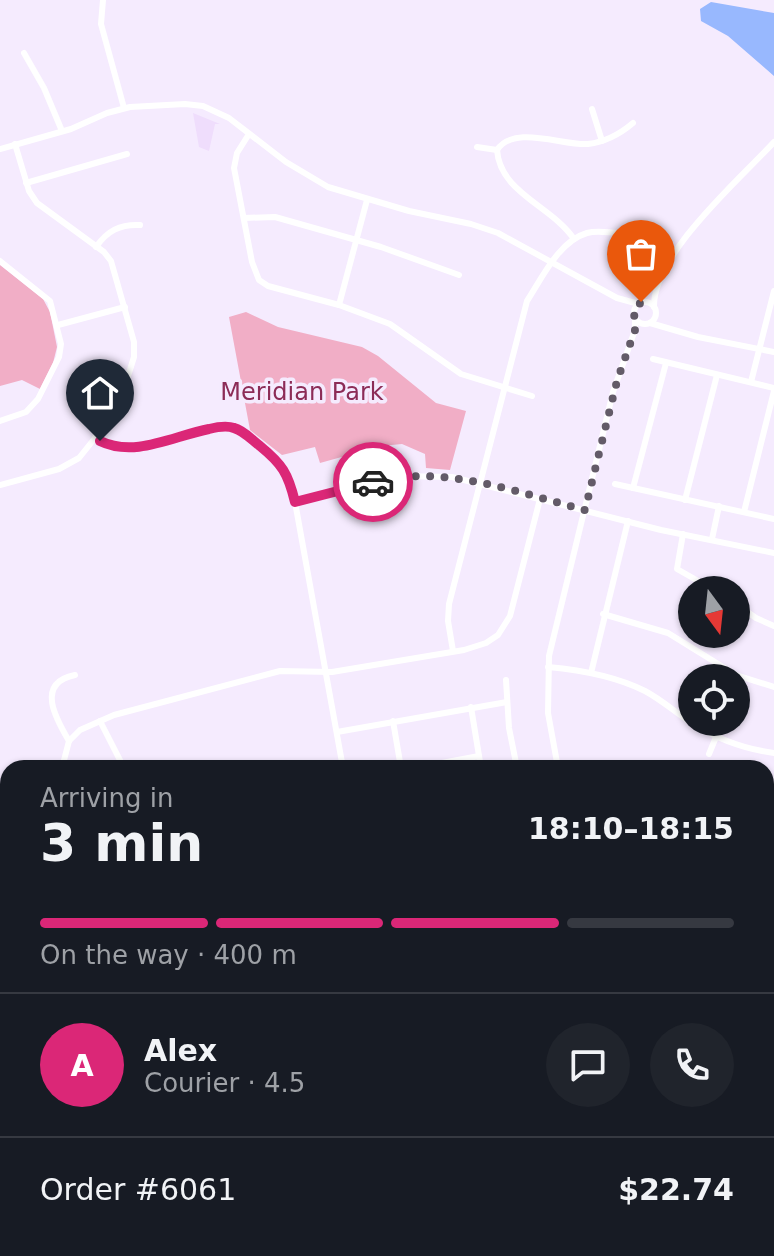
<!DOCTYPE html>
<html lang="en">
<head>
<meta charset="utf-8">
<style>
	:root { --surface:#171b24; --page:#20242c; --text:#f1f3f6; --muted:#9ea1a6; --line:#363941; --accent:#db2777 }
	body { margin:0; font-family:"DejaVu Sans",sans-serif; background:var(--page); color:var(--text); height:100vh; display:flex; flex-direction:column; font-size:30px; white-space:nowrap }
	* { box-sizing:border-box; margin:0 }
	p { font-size:26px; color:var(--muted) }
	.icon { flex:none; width:44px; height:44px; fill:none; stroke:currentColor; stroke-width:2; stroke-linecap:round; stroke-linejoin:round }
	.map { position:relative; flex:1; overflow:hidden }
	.sheet { position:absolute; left:0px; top:760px; width:774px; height:496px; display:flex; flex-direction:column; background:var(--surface); border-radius:24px 24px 0 0; box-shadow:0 2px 6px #0004 }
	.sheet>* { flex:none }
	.needle { width:52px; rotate:165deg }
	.buttons { position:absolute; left:678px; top:576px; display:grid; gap:16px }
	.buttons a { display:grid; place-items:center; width:72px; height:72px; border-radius:50%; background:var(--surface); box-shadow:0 2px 6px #0004; font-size:40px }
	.pin { position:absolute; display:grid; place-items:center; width:68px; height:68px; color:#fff; margin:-82px -34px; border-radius:50% 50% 50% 0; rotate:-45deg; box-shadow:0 0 8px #0007 }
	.pin .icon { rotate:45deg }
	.courier { position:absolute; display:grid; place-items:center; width:80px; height:80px; margin:-40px; border:6px solid #db2777; border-radius:50%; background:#fff; color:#222; box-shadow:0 2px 10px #0007 }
	.headline em { font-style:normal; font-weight:600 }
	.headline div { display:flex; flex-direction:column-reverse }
	.headline { display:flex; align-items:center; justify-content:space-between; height:136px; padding:0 40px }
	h1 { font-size:52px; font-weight:600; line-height:60px }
	.bar { display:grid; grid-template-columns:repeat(4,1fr); gap:12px 8px; align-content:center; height:96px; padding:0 40px }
	.bar i { height:10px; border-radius:6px; background:var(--line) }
	.bar .on { background:var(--accent) }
	.bar p { grid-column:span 4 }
	.line { display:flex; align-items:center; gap:20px; padding:0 40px; border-top:2px solid var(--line) }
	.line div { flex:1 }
	.round { display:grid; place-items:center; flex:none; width:84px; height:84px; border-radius:42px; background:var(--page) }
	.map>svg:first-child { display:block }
	.built { fill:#efddfc }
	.green { fill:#f1aec6 }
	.water { fill:#98b8fe }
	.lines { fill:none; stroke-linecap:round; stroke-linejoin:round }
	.minor { stroke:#fff; stroke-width:6 }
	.highway { stroke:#aea4fb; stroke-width:9 }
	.done { stroke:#635b68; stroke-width:8; stroke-dasharray:0 14.4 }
	.route { stroke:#db2777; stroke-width:10 }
	.labels { text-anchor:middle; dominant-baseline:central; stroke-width:7; stroke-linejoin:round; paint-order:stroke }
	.park-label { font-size:24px; fill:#8c2c57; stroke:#f5ebfe }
</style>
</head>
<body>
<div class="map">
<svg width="774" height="1256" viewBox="0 0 774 1256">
	<rect width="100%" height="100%" fill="#f5ebfe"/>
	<polygon class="built" points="193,113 220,124 215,124 209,151 199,147"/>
	<g class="green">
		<polygon points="0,265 43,299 50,312 57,347 53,363 40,389 22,380 0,386"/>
		<polygon points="246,312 278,327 362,347 378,356 436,403 466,411 450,470 426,468 425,454 402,444 381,446 320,463 315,447 282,455 250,430 229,317"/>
		<polygon points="0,1001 8,1026 8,1086 0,1088"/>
	</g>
	<polygon class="water" points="711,2 774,13 774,76 728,36 701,21 700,9"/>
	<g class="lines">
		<g class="minor">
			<polyline points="103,0 101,24 124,108"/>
			<polyline points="24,53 44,88 62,131"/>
			<polyline points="592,109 602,141"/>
			<polyline points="249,134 237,153 234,168 252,262 259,280 268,286 339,305 390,324 461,374 532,396"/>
			<polyline points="477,147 497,150"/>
			<polyline points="0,149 71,129 107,113 130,107 185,104 203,106 229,118 286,162 328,187 409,211 471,224 498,233 617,298 639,304"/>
			<path d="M 497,150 C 514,124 563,146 588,144 C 605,142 620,134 633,123"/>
			<path d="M 497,150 C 500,193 552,206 574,239"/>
			<polyline points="26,183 127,154"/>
			<polyline points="244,218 275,217 381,247 459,275"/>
			<path d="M 96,247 C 107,231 120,224 140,225"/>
			<polyline points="0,261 50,301 61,344 59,357 38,399 26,412 0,421"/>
			<circle cx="645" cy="313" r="11"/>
			<polyline points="339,305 367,200"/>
			<path d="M 654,307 C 653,254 740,179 774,142"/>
			<polyline points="650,323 698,337 774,352"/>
			<polyline points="58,325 125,307"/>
			<polyline points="653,359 774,388"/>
			<polyline points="751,382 774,291"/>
			<path d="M 95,438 C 135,459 163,438 203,430 C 213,428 225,425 234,428 C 244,430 252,440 260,446 C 282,464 289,473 295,502 L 343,768"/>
			<polyline points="615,484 774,519"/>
			<polyline points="0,485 59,469 79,458 95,438 128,376 134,357 134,342 111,261 104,252 37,203 29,191 15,144"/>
			<polyline points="633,488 666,363"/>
			<polyline points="685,500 717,375"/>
			<polyline points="295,502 399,476 452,477 661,530 774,553"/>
			<polyline points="744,512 774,391"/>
			<polyline points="683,534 677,569 714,590"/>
			<polyline points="712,539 719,506"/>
			<polyline points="736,604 756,618 774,626"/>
			<polyline points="603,614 668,633 736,675 774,687"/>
			<path d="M 453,651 L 448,621 L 449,604 L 527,301 C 542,278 559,241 587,233 C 598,230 609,233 620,233"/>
			<path d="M 548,667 C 581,670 615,676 645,691 C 662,700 676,713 692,723 C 717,739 744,749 774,753"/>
			<polyline points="591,673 628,521"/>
			<polyline points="506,680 509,728 517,768"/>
			<polyline points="471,707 481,768"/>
			<polyline points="100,721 124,768"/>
			<polyline points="393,721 401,768"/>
			<polyline points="337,732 507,702"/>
			<path d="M 69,741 C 56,719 35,683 75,675"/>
			<polyline points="709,754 716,737"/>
			<polyline points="62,768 69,741 80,730 114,715 280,671 332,672 464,650 486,643 498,635 510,616 540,499"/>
			<polyline points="415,768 479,756"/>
			<polyline points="558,768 548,713 549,656 613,392 635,330 635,319"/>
			<polyline points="0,1146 8,1144"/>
		</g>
		<g class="highway">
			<polyline points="766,1038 774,1034"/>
			<polyline points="341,1256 356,1248"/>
		</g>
	</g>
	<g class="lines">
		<path class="done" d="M 373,482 C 444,464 516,492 585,510 L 617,381 L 635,330 L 634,311 L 641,302"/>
		<path class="route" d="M 100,441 C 135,458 173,436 209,429 C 217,427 226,425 234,428 C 243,430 252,440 260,446 C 282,464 288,473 295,502 L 373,482"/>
	</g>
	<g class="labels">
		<g class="park-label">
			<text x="302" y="392">Meridian Park</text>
		</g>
	</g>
</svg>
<div class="buttons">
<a><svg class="needle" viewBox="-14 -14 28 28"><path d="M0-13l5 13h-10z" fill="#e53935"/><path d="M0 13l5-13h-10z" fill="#9ea1a6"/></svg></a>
<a><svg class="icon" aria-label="locate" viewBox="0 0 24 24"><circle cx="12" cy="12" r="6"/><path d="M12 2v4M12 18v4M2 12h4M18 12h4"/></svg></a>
</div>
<div class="pin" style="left:641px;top:302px;background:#ea580c"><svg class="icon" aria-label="bag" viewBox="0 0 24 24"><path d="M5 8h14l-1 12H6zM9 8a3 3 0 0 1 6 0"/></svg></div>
<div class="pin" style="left:100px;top:441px;background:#1f2937"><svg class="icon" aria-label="home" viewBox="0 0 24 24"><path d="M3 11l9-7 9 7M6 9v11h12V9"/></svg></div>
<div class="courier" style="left:373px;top:482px"><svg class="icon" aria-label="car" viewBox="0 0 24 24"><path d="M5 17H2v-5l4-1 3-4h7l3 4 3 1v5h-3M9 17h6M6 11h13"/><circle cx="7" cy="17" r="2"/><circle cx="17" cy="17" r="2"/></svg></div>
<section class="sheet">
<div class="headline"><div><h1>3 min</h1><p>Arriving in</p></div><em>18:10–18:15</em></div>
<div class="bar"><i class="on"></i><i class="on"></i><i class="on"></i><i></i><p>On the way · 400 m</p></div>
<div class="line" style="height:144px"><b class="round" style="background:var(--accent);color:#fff">A</b><div><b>Alex</b><p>Courier · 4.5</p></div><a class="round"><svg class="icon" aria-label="chat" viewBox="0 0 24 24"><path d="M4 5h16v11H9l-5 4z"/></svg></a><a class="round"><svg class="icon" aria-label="phone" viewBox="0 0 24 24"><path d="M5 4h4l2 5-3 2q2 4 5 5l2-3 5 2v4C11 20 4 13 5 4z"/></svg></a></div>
<div class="line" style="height:104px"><div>Order #6061</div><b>$22.74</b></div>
</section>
</div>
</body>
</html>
